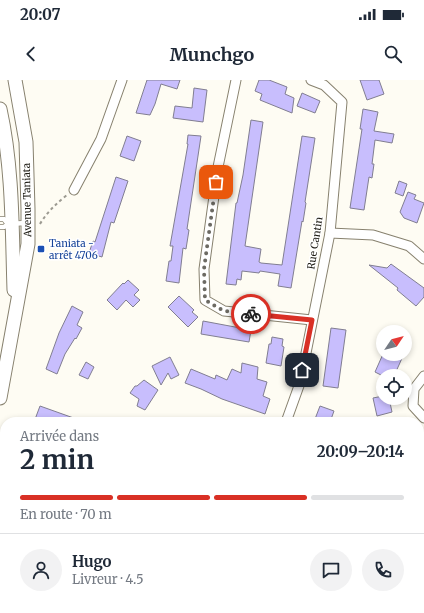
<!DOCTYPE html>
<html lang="fr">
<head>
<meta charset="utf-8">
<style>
	:root { --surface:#fff; --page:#f2f2f3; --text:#1f2937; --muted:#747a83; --line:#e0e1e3; --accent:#d93025 }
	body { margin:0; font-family:Merriweather,serif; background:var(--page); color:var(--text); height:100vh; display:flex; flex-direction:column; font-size:15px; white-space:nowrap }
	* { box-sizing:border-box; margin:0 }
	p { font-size:13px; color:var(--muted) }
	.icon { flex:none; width:22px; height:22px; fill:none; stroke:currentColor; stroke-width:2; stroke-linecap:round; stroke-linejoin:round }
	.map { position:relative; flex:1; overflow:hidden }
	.details { position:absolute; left:0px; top:337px; width:424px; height:196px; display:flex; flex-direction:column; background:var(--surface); border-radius:16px 16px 0 0; box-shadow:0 2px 6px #0003 }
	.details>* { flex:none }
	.needle { width:26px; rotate:55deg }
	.tools { position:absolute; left:376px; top:245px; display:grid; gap:8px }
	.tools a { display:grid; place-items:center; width:36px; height:36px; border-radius:50%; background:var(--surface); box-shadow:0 2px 6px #0003; font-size:20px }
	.pin { position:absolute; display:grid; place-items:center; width:34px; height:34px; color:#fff; margin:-17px; border-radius:8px; box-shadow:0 2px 6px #0006 }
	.courier { position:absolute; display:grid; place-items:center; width:40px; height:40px; margin:-20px; border:3px solid #d93025; border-radius:50%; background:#fff; color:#222; box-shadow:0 1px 5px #0007 }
	.headline em { font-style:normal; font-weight:700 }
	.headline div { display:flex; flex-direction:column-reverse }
	.headline { display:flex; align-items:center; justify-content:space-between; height:68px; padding:0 20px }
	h1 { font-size:26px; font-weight:700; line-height:30px }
	.bar { display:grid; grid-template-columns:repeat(4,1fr); gap:6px 4px; align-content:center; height:48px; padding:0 20px }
	.bar i { height:5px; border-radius:3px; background:var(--line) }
	.bar .active { background:var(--accent) }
	.bar p { grid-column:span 4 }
	.line { display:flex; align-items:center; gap:10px; padding:0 20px; border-top:1px solid var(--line) }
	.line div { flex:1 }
	.round { display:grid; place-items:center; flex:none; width:42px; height:42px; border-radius:21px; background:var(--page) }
	.status { display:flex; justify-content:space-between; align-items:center; height:28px; padding:0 20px; background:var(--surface); direction:ltr }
	.status svg { height:11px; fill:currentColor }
	header { display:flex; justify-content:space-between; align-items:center; height:52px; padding:0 20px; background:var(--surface); font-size:18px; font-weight:700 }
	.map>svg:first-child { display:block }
	.building { fill:#c8befd; stroke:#817e91 }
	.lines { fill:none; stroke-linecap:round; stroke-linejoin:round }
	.lane-casing { stroke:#87816e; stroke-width:6 }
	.street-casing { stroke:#87816e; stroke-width:11 }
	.secondary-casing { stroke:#87816e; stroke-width:15 }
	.path { stroke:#9c9a91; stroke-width:2; stroke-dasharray:3 3; stroke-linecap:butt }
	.lane { stroke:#fff; stroke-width:4.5 }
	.street { stroke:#fff; stroke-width:9 }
	.secondary { stroke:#fff; stroke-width:13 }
	.done { stroke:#6c6a63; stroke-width:4; stroke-dasharray:0 7.2 }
	.route { stroke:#d93025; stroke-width:5 }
	.transit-dot { fill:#1a4fb4; stroke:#fff; stroke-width:1.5 }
	.labels { text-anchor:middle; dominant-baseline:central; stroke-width:3; stroke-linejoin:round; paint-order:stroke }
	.street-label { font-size:10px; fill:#1e1c15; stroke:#fff }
	.transit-label { font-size:10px; fill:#164399; stroke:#fff; text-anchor:start }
</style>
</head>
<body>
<div class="status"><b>20:07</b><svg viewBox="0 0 49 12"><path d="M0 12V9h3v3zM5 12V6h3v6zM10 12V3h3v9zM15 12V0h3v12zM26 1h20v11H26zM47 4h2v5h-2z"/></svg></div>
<header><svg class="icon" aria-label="back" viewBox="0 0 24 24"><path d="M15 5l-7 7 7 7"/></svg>Munchgo<svg class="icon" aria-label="search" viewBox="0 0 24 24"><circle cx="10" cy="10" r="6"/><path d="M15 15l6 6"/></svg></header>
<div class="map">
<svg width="424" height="533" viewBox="0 0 424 533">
	<rect width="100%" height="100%" fill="#fefcf3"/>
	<g class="building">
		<polygon points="147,0 180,0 177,9 161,4 155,24 150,35 136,33"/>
		<polygon points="259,0 269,0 287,7 285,14 294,18 292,33 260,20 262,14 255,11"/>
		<polygon points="360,0 379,0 384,14 367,20"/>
		<polygon points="194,8 207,10 203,42 173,38 175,26 192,28"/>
		<polygon points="302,13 320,21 315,33 297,26"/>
		<polygon points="363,29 378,32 374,51 394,54 392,63 375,60 372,84 374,84 372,98 369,97 364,130 350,128 362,49 360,49"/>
		<polygon points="251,40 263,42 245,166 261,169 259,182 261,183 282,185 302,56 315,58 305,122 306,123 303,142 302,141 291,208 278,206 280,194 260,191 259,193 242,191 241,200 237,199 236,205 226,204 236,123 237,123 243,95"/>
		<polygon points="188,55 201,56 187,149 189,150 186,169 183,168 179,203 166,201 169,181 171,181 173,166 170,166 188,64 187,64"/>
		<polygon points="127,56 141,61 134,81 120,76"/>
		<polygon points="116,97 128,101 114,143 111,142 102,177 89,173 93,161 95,162"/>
		<polygon points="399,101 407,104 403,116 395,113"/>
		<polygon points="408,112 416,115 414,119 424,123 417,143 404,138 400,132"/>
		<polygon points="391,184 424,208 424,217 416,226 397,210 398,208 369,185 387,188"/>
		<polygon points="128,200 139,210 134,215 140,220 133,227 126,220 117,230 107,220 123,203 124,204"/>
		<polygon points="179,216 194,230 192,232 198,237 188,247 168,227"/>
		<polygon points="72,226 83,232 77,245 82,248 76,259 75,258 65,274 57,294 46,289 59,253"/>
		<polygon points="203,241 251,250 249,262 201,254"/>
		<polygon points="331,248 346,250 338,308 323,306"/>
		<polygon points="272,257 283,259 282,266 284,267 281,286 266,283 269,264 271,264"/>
		<polygon points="383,274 397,274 403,276 394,296 383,296 375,292"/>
		<polygon points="170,277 179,295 171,299 168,293 161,305 152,286"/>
		<polygon points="86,282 94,287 88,299 79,295"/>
		<polygon points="242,283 258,287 257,299 267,302 263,316 270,319 265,334 222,319 201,309 185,303 191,289 215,299 216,295 227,300 232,289 241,293"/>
		<polygon points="144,300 158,310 145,330 137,326 139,319 130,313 135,306 137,306"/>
		<polygon points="383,316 383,318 389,318 392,332 377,336 373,318"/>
		<polygon points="40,326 82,341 81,342 34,342"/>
		<polygon points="320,326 334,331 330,342 323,342 315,339"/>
	</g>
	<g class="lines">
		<defs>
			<g id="lane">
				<polyline points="0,139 4,139 8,144"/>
				<polyline points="0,147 4,147 8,144 26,143"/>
			</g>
			<g id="street">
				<polyline points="236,0 218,87 204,189 205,220 224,231 312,240"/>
				<polyline points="74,110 101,59 122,0"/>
				<polyline points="330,153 373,155 409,166 424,179"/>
				<polyline points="424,296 414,309 413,326 424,338"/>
				<polyline points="286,342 300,303 330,153 342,22 324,5 311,0"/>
				<polyline points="419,496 424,498"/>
				<polyline points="137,533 139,528"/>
				<polyline points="304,533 306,528"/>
			</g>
			<g id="secondary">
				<path d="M 0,29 C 13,88 12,150 14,210"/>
				<polyline points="0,318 28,164 28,129 26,62 15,0"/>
				<polyline points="0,488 5,491"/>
				<polyline points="92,528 103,533"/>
			</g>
		</defs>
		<use href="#lane" class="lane-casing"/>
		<use href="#street" class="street-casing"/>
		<use href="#secondary" class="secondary-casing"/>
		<g class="path">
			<path d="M 40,144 C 47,132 56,124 67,115"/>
			<polyline points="419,406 424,398"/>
		</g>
		<use href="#lane" class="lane"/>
		<use href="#street" class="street"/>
		<use href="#secondary" class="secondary"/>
	</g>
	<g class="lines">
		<polyline class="done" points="216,102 204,189 205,220 224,231 251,234"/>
		<polyline class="route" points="251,234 312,240 302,290"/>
	</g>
	<rect class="transit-dot" x="37" y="165" width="8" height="8" rx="2"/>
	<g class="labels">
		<g class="street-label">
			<text transform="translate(27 120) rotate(-91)">Avenue Taniata</text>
			<text transform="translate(315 163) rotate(-81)">Rue Cantin</text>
		</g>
		<g class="transit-label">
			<text x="49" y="163">Taniata -<tspan x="49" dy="12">arrêt 4706</tspan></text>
		</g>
	</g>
</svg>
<div class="tools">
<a><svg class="needle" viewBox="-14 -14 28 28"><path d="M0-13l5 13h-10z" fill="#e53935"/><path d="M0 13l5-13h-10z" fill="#747a83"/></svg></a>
<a><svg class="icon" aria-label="locate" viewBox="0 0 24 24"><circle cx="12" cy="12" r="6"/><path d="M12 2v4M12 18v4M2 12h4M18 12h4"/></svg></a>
</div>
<div class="pin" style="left:216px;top:102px;background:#ea580c"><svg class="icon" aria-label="bag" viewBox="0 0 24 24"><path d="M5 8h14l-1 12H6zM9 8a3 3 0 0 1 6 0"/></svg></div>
<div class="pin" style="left:302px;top:290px;background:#1f2937"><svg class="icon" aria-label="home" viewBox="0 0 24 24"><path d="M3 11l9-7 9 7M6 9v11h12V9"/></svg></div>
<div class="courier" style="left:251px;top:234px"><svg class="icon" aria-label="bike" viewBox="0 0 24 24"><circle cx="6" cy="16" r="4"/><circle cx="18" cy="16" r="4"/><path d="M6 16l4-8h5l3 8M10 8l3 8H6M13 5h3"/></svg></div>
<section class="details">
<div class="headline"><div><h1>2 min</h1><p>Arrivée dans</p></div><em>20:09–20:14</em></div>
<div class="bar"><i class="active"></i><i class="active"></i><i class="active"></i><i></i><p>En route · 70 m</p></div>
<div class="line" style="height:72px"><a class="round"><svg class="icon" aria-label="person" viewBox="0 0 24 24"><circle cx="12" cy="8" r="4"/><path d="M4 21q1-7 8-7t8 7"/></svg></a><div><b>Hugo</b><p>Livreur · 4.5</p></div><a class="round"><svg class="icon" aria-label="chat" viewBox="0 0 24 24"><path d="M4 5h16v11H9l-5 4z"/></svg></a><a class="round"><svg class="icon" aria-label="phone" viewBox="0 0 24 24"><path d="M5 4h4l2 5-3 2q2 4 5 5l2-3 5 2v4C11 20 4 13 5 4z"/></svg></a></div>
</section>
</div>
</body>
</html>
